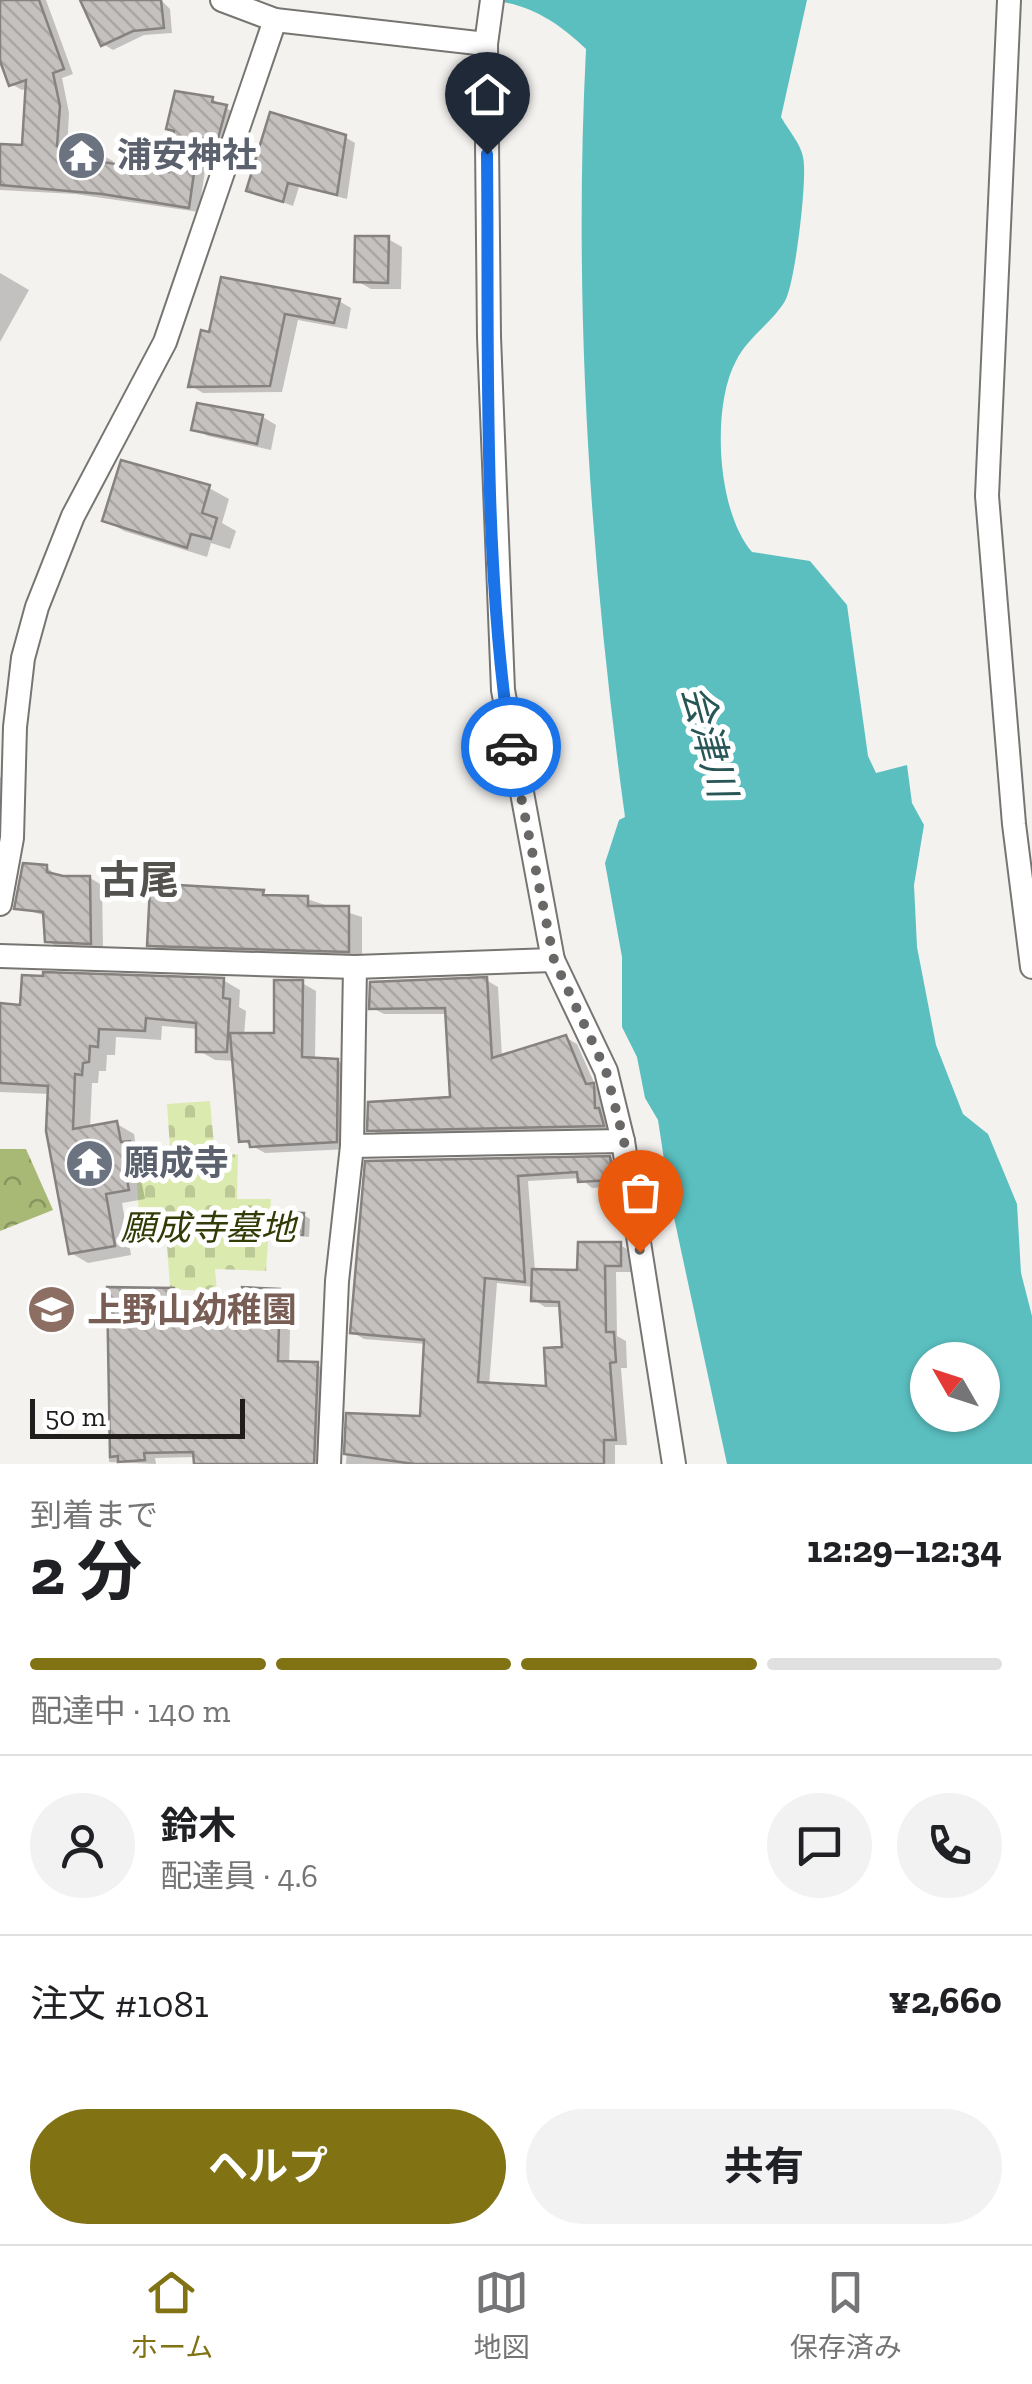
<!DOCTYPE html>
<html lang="ja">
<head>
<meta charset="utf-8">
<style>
	:root { --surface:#fff; --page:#f2f2f2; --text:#202124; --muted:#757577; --line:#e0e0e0; --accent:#817214 }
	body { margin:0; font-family:"Zilla Slab","Noto Sans JP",serif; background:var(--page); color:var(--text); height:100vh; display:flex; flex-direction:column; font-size:38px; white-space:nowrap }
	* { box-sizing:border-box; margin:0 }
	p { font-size:32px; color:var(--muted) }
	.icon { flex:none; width:55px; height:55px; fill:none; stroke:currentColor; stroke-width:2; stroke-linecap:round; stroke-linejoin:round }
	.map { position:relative; height:1464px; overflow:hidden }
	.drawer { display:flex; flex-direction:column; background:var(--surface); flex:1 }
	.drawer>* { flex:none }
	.needle { width:65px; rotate:309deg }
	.fabs { position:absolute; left:910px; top:1342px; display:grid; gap:20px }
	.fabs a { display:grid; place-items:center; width:90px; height:90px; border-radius:50%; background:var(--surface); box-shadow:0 2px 8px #0004; font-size:50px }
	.scale { position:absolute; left:30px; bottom:25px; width:215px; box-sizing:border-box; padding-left:10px; border:5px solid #1f1e1d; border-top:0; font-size:28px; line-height:35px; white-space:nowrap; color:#1f1e1d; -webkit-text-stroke:8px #fff; paint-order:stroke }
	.pin { position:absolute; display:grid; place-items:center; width:85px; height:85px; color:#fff; margin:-102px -42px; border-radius:50% 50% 50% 0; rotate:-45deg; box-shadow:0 0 10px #0007 }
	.pin .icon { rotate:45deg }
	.courier { position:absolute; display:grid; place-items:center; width:100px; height:100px; margin:-50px; border:8px solid #1a73e8; border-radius:50%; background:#fff; color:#222; box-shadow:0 2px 12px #0007 }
	.overview em { font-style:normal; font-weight:700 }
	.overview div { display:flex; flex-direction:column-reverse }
	.overview { display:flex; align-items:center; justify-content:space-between; height:170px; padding:0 30px }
	h1 { font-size:65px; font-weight:700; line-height:75px }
	.bar { display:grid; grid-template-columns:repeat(4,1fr); gap:15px 10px; align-content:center; height:120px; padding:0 30px }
	.bar i { height:12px; border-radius:8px; background:var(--line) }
	.bar .on { background:var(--accent) }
	.bar p { grid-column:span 4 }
	.line { display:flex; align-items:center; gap:25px; padding:0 30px; border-top:2px solid var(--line) }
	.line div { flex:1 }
	.round { display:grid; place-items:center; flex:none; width:105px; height:105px; border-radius:52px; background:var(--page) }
	.action { display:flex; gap:20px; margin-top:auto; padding:20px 30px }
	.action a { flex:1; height:115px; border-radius:60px; background:var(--accent); color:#fff; font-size:40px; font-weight:700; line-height:115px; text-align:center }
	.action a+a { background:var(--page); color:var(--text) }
	.menu { display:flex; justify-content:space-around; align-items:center; height:140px; border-top:2px solid var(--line); background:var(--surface); font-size:28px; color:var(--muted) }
	.menu a { display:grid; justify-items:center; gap:5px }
	.menu .on { color:var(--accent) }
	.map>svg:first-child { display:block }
	.forest { fill:url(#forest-crowns) }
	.cemetery { fill:url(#cemetery-stones) }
	.water { fill:#5bbfc0; fill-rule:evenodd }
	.shadow { fill:#0003; fill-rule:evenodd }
	.building { fill:url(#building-back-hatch); stroke:#868280; stroke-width:2.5 }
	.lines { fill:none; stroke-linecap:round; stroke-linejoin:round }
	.street-casing { stroke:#777572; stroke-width:26 }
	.street { stroke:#fff; stroke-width:22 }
	.done { stroke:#6a6866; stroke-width:10; stroke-dasharray:0 18 }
	.route { stroke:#1a73e8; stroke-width:12 }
	.labels { text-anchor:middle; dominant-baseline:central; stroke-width:10; stroke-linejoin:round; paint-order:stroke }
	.worship-label { font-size:35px; font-weight:bold; fill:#5b616d; stroke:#fff; text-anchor:start }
	.park-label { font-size:35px; font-style:italic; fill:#323c07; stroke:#fff }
	.education-label { font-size:35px; font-weight:bold; fill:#785e54; stroke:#fff; text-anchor:start }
	.water-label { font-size:38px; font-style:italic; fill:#285556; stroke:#fff }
	.quarter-label { font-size:40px; font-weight:bold; fill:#53524f; stroke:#fff }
</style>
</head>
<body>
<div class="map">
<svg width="1032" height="1464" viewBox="0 0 1032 1464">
	<defs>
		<pattern id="forest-crowns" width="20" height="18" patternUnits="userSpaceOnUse" patternTransform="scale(2.5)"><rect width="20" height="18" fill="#a7b975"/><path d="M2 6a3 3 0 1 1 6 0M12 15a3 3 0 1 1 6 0" fill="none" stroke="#87965f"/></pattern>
		<pattern id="cemetery-stones" width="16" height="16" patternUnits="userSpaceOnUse" patternTransform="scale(2.5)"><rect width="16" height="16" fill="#dbebb0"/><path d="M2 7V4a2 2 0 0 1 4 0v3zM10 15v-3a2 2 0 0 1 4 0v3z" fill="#bcc997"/></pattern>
		<pattern id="building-back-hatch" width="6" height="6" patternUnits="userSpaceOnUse" patternTransform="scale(2.5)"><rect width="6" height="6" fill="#c5c1bf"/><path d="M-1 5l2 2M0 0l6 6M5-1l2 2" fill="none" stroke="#a9a5a4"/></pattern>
	</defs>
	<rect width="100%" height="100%" fill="#f4f2ef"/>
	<polygon class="forest" points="0,1149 26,1149 53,1210 0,1231"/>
	<polygon class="cemetery" points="210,1101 215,1156 238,1154 237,1199 271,1199 266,1271 215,1269 217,1292 170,1289 165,1215 139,1217 136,1166 171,1163 167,1104"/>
	<path class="water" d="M 485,0 L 807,0 L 781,117 C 787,128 801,144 803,157 C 808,177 795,284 785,301 C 772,323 747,338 736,361 C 711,407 717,512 752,552 L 810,561 L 847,605 L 868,756 L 876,773 L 907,765 L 912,803 L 924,825 L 914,885 L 917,947 L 936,1045 L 963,1114 L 988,1134 L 1017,1204 L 1021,1273 L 1032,1316 L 1032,1464 L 727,1464 L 670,1199 L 658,1120 L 645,1098 L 637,1057 L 622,1027 L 622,957 L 605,863 L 619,820 L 625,817 C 590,562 573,307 586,49 C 557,21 526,2 485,0 ZM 928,1360 L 982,1360 L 982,1415 L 928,1415 Z"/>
	<g class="shadow">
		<polygon points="0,0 46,0 73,74 62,78 69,113 67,150 102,155 113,161 112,166 171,175 212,99 236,114 228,146 209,142 199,212 75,194 0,190 0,146 24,148 28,88 22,90 11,84 0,55"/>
		<polygon points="82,0 161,0 170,9 172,33 144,35 113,50 103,44"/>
		<polygon points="345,137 355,143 347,199 299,187 293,206 249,190"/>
		<polygon points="388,239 402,247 401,289 371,289 357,281"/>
		<polygon points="0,273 29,290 0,342"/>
		<polygon points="223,280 339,301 351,308 347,329 298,320 282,392 203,393 191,386 211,335"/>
		<polygon points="263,417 276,425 271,450 208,436 194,428"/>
		<polygon points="209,488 229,499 222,523 236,531 230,549 211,543 207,557 124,531 105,520"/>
		<polygon points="0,777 12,784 8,811 0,810"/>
		<polygon points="47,867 58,878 90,878 102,885 103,949 60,948 47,941 46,916 17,907"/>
		<polygon points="263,893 272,898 307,899 362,917 362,958 163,952 150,944"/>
		<polygon points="223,980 240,990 239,1007 246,1011 244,1036 276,1035 302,983 316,991 315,1060 338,1061 351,1069 350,1149 265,1153 241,1140 235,1061 215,1060 198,1050 199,1029 162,1026 161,1040 116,1037 115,1055 107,1055 106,1071 99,1071 98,1083 92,1083 90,1129 117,1124 134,1134 136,1147 146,1153 150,1172 140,1174 145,1199 122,1203 131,1255 88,1263 71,1253 51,1094 0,1092 0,1006 22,1008"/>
		<polygon points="486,980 498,987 502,1057 565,1037 577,1044 596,1087 605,1093 614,1132 381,1136 370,1129 452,1100 448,1014 384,1014 372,1008"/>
		<path d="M 610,1159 L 622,1166 L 625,1185 L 592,1188 L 580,1178 L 528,1181 L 535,1271 L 580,1272 L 620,1245 L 632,1252 L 632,1272 L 616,1272 L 617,1336 L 626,1341 L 627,1368 L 621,1368 L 627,1445 L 615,1445 L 615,1464 L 346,1464 L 349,1416 L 422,1419 L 426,1344 L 364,1339 L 352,1332 L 368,1163 ZM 497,1283 L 534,1287 L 534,1300 L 545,1307 L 562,1307 L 565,1350 L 548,1389 L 489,1386 Z"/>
		<polygon points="304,1215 310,1219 309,1237 274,1233"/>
		<polygon points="110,1289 173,1291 185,1298 186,1304 243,1312 280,1291 291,1298 289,1364 317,1365 329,1371 326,1464 197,1464 196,1457 155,1458 156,1464 109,1462"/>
	</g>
	<g class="building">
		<polygon points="0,0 39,0 64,69 53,73 60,106 57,146 103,152 102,162 169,172 174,131 166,129 175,91 213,97 212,102 227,105 217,142 199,138 189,208 102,194 0,185 0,144 22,145 26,80 9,86 0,61"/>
		<polygon points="80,0 161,0 164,28 133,31 101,46"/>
		<polygon points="270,112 346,135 337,195 288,183 283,202 246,191"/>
		<polygon points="355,236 389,236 388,283 354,282"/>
		<polygon points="221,277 340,299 334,323 285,314 270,386 188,387 201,330 209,332"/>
		<polygon points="197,403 263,415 257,444 191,430"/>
		<polygon points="121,460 210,485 202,513 217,518 211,539 191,534 187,548 102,521"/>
		<polygon points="23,863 47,865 47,872 63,876 90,876 91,944 45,942 43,912 14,909"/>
		<polygon points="161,884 264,890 263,895 308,896 308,906 349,906 349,952 147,946 150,887"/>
		<polygon points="43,972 224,978 223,998 230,999 227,1052 196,1052 196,1023 146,1018 145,1031 99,1029 98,1047 90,1046 89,1062 83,1063 82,1075 75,1074 73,1129 117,1121 121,1142 130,1141 134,1164 124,1165 129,1190 106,1194 115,1246 69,1254 46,1131 48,1086 0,1083 0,1003 20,1005 22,975 43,976"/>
		<polygon points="487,977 492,1058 566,1035 586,1084 594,1083 595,1108 599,1108 604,1126 367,1131 368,1102 450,1097 445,1008 369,1009 370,982"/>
		<polygon points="274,980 303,980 302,1057 338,1059 337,1142 250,1147 249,1141 239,1142 230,1033 274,1033"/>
		<polygon points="610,1156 614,1180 578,1182 577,1172 518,1176 525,1282 485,1278 478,1382 546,1386 544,1348 562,1347 559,1302 531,1301 532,1269 577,1270 578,1242 621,1242 621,1266 605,1266 606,1332 614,1332 616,1362 610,1363 616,1440 604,1440 604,1464 414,1464 344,1454 346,1413 420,1416 424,1340 350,1333 365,1161"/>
		<polygon points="273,1212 304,1213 303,1235 272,1234"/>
		<polygon points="107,1287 174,1288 175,1301 241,1309 242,1287 280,1289 278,1361 318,1362 314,1464 194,1464 193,1452 144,1453 145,1460 118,1462 118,1456 110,1457"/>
	</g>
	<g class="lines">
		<defs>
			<g id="street">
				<polyline points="222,0 275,20 486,44"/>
				<polyline points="492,0 486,44 489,337 503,690 553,960 606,1071 623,1141 674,1464"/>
				<polyline points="1009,0 987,496 1014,824 1032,967"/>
				<polyline points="0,904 12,838 15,727 23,658 37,607 73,516 165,342 275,20"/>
				<polyline points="0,956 355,967 553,960"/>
				<polyline points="352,1146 623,1141"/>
				<polyline points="329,1464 337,1281 352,1146 355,967"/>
			</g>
		</defs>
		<use href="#street" class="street-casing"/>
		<use href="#street" class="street"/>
	</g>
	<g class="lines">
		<polyline class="done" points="511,747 554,960 606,1071 624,1141 640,1252"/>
		<path class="route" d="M 487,154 C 489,347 482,557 511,747"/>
	</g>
	<defs>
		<symbol id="temple-disc" viewBox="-11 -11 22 22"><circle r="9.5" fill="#6b7280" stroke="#fff"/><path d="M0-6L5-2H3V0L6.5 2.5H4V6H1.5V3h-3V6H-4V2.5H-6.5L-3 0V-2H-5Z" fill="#fff"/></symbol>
		<symbol id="school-disc" viewBox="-11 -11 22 22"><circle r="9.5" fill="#8d6e63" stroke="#fff"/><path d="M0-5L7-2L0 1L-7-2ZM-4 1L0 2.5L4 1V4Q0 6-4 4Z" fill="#fff"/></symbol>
	</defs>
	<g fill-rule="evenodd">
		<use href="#temple-disc" x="54" y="128" width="55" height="55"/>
		<use href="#temple-disc" x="62" y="1136" width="55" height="55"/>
		<use href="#school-disc" x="24" y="1282" width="55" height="55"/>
	</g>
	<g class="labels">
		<g class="worship-label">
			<text x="117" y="155">浦安神社</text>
			<text x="124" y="1163">願成寺</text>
		</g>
		<g class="park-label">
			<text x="208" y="1228">願成寺墓地</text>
		</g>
		<g class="education-label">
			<text x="87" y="1310">上野山幼稚園</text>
		</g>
		<g class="water-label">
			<text transform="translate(709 741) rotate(75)">会津川</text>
		</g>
		<g class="quarter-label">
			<text x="139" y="880">古尾</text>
		</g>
	</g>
</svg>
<div class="fabs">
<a><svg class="needle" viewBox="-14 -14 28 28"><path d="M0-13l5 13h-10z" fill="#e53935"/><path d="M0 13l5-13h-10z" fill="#757577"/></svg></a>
</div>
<div class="scale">50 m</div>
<div class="pin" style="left:640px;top:1252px;background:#ea580c"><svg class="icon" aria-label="bag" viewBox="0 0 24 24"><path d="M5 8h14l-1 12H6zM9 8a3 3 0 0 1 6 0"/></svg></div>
<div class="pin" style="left:487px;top:154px;background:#1f2937"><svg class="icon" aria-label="home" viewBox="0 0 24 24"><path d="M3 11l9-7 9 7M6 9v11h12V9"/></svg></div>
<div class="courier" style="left:511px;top:747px"><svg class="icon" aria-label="car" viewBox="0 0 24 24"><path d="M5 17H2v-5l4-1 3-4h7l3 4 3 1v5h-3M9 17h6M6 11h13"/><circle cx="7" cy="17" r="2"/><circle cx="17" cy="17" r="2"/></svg></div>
</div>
<section class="drawer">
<div class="overview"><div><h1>2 分</h1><p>到着まで</p></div><em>12:29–12:34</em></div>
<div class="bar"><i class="on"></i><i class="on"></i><i class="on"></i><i></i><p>配達中 · 140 m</p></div>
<div class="line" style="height:180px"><a class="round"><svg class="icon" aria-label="person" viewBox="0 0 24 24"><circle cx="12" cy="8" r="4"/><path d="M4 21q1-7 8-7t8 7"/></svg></a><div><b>鈴木</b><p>配達員 · 4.6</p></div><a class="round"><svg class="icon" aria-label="chat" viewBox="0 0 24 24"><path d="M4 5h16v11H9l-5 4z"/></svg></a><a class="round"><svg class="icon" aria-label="phone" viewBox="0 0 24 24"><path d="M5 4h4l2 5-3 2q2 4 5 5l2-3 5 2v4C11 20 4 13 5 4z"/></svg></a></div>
<div class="line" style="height:130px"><div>注文 #1081</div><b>¥2,660</b></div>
<div class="action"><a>ヘルプ</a><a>共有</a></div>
</section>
<nav class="menu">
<a class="on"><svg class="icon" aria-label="home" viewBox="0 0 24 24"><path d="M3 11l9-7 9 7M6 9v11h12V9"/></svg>ホーム</a>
<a><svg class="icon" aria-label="map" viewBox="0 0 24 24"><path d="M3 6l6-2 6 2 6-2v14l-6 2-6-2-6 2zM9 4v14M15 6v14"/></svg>地図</a>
<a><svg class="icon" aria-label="saved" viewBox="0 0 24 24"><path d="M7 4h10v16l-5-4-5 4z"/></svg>保存済み</a>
</nav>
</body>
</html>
